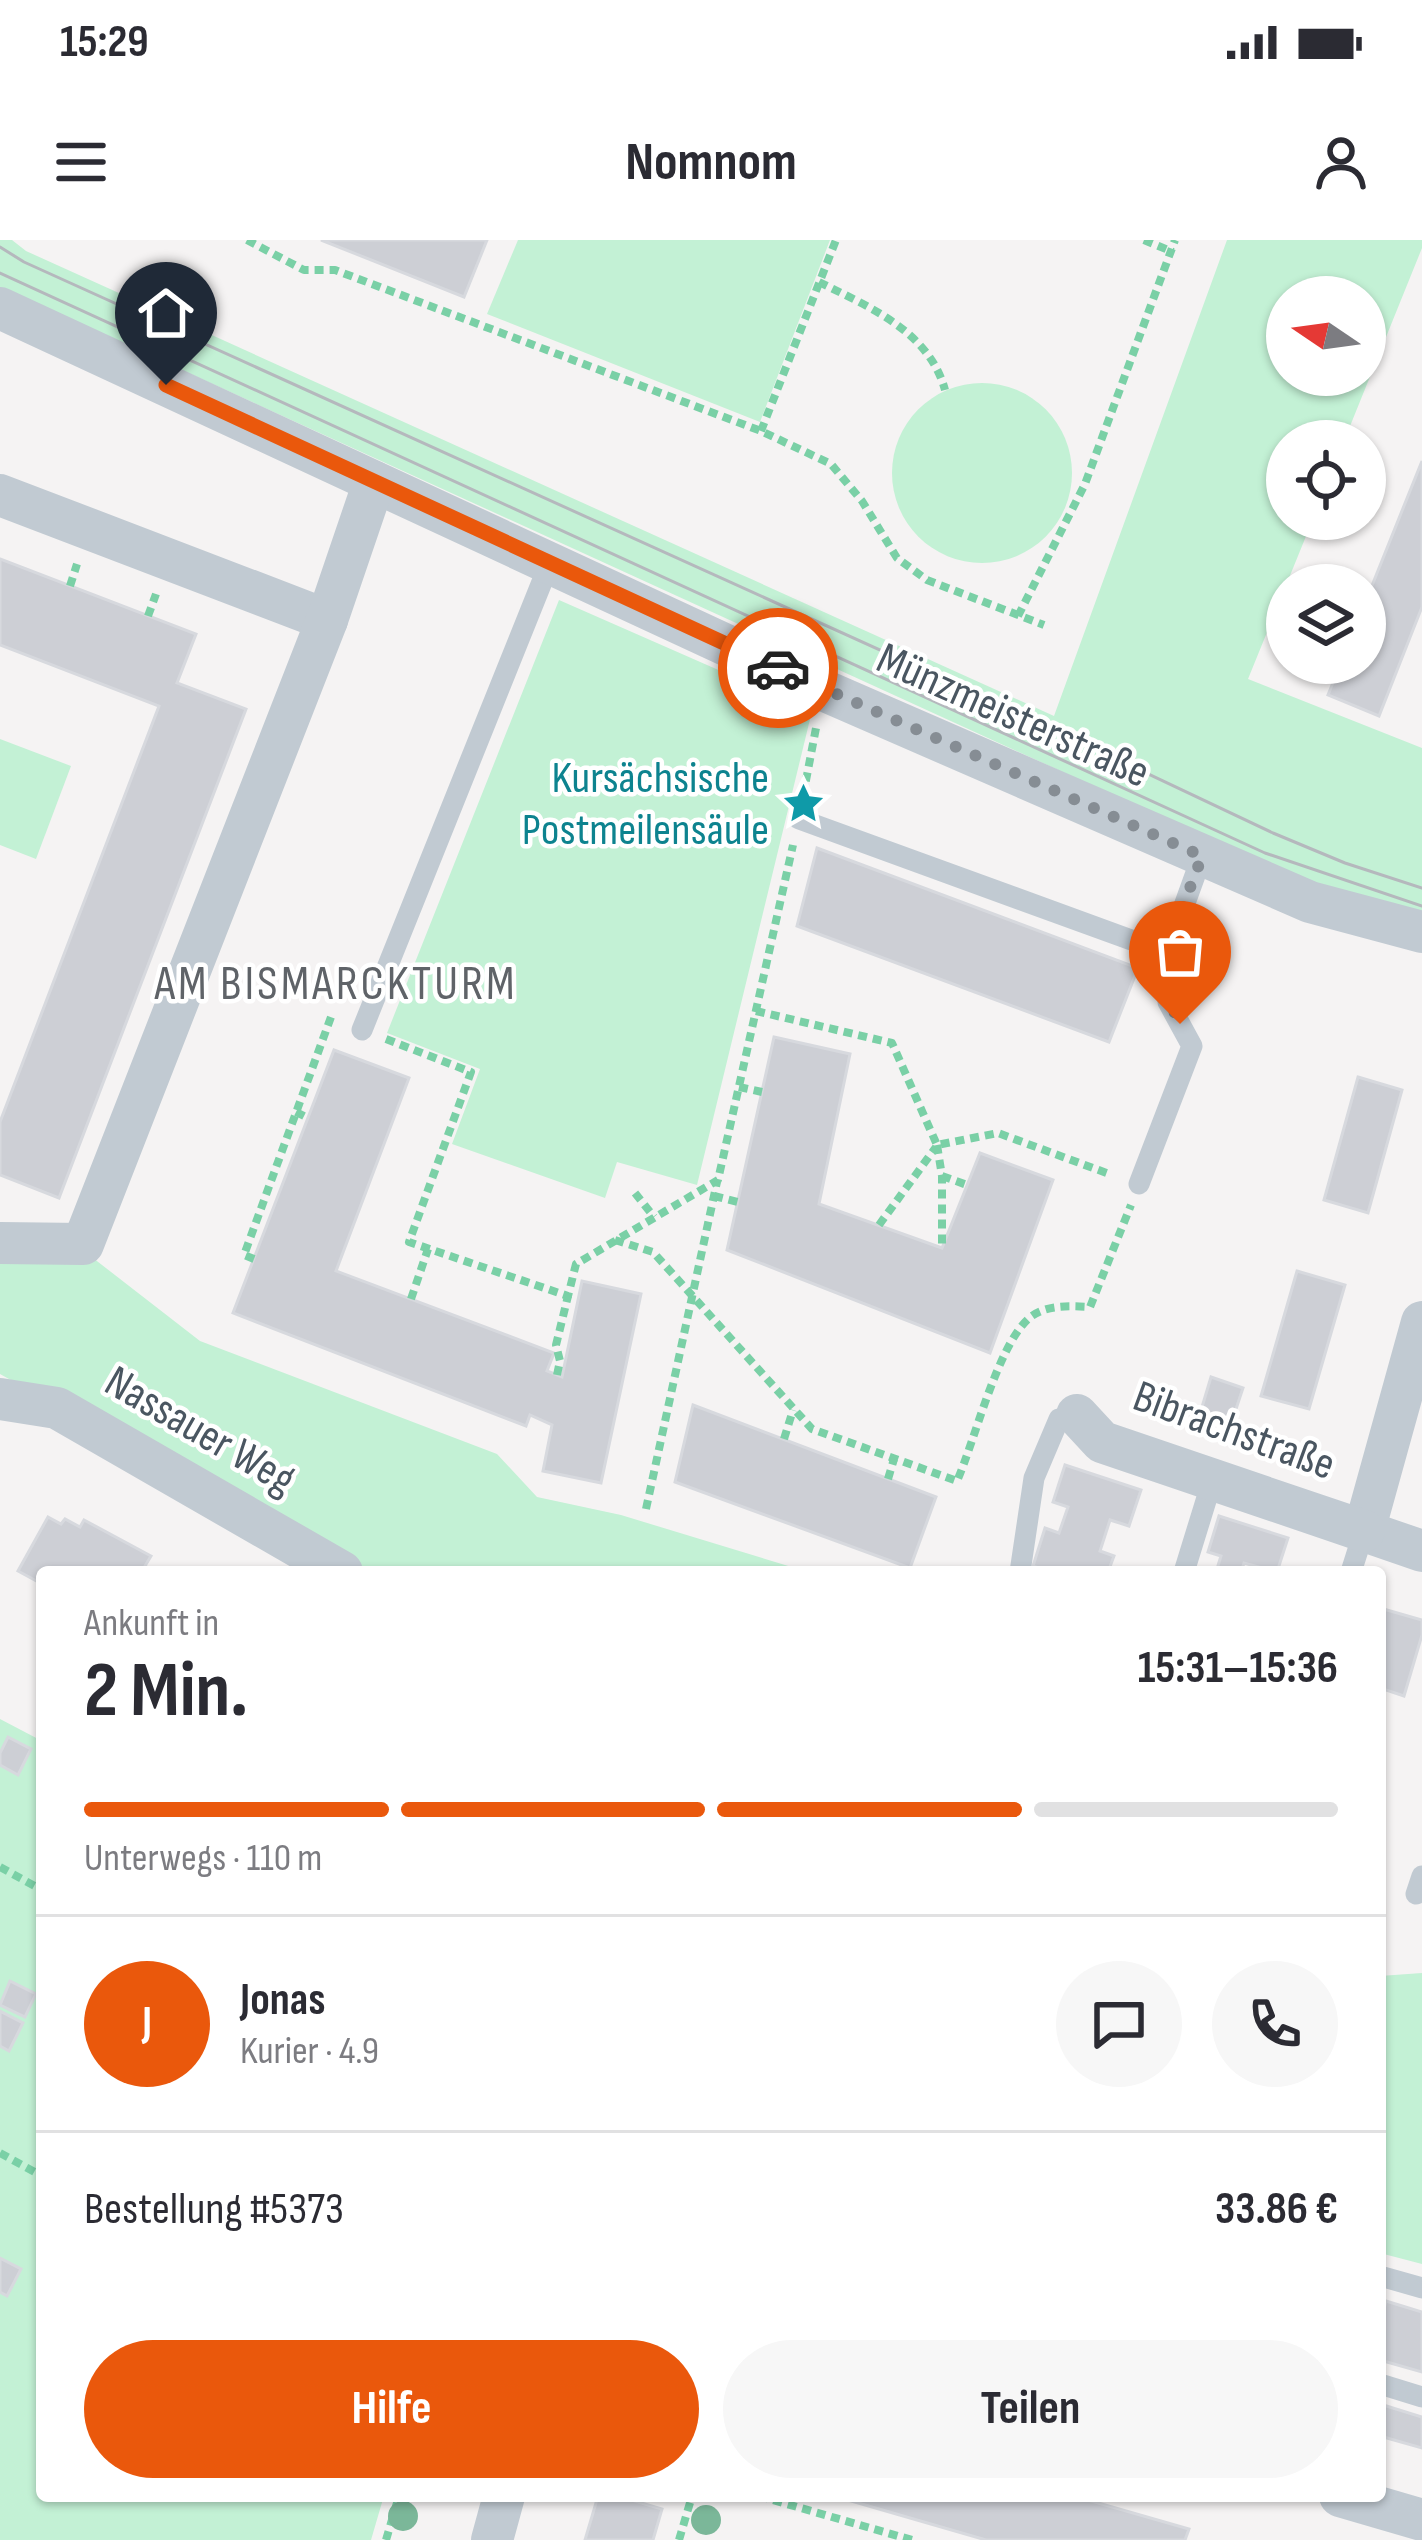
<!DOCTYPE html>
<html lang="de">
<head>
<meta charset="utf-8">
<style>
	:root { --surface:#fff; --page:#f7f7f7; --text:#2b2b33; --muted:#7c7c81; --line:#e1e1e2; --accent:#ea580c }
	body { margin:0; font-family:"Sofia Sans Condensed",sans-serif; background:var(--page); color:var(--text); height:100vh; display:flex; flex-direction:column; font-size:45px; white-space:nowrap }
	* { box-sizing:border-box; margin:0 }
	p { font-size:39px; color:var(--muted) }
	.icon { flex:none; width:66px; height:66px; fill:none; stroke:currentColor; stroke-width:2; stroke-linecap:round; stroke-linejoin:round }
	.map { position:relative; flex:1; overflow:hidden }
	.sheet { position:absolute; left:36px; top:1326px; width:1350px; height:936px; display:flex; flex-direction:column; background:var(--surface); border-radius:12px; box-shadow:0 3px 9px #0004 }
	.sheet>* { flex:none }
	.needle { width:78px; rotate:283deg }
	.buttons { position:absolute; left:1266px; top:36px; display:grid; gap:24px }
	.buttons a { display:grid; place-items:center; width:120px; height:120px; border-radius:50%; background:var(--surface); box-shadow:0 3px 9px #0004; font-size:60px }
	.pin { position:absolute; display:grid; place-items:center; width:102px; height:102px; color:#fff; margin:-123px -51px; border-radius:50% 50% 50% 0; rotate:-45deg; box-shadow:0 0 12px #0007 }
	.pin .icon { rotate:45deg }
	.courier { position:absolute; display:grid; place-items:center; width:120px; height:120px; margin:-60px; border:9px solid #ea580c; border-radius:50%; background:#fff; color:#222; box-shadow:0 3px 15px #0007 }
	.overview em { font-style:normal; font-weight:700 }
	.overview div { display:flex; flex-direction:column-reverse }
	.overview { display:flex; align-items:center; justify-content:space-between; height:204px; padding:0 48px }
	h1 { font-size:78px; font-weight:700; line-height:90px }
	.bar { display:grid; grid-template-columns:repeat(4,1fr); gap:18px 12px; align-content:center; height:144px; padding:0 48px }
	.bar i { height:15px; border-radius:9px; background:var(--line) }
	.bar .active { background:var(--accent) }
	.bar p { grid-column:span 4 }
	.line { display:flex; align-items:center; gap:30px; padding:0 48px; border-top:3px solid var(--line) }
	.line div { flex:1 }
	.round { display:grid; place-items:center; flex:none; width:126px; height:126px; border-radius:63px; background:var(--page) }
	.primary-button { display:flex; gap:24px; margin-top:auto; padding:24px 48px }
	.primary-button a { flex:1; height:138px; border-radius:72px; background:var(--accent); color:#fff; font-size:48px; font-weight:700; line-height:138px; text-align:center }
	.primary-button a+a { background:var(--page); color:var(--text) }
	.status { display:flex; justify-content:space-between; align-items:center; height:84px; padding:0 60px; background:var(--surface); direction:ltr }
	.status svg { height:33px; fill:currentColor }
	header { display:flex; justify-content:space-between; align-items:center; height:156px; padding:0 48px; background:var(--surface); font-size:54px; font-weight:700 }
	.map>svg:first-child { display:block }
	.green { fill:#c3f1d5; fill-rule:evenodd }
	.building { fill:#cdcfd5; stroke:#d7d9de; stroke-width:3 }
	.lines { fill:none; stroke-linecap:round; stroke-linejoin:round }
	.path { stroke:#7ad0a6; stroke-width:8; stroke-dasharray:9 6; stroke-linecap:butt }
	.lane { stroke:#c1cad2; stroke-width:21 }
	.street { stroke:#c1cad2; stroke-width:42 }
	.tram { stroke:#b5b8bd; stroke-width:3 }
	.tree { fill:#7bb799 }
	.done { stroke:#868d94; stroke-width:12; stroke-dasharray:0 21.6 }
	.route { stroke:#ea580c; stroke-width:15 }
	.labels { text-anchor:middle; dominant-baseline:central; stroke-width:9; stroke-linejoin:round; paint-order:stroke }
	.street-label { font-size:45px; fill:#4a5661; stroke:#fff }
	.culture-label { font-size:45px; fill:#0d838f; stroke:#fff; text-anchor:end }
	.neighbourhood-label { font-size:48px; letter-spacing:3px; fill:#5f6368; stroke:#fff }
</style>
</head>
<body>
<div class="status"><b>15:29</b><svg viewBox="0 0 49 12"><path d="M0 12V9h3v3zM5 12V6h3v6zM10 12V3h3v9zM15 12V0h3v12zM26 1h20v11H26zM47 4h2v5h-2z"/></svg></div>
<header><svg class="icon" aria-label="menu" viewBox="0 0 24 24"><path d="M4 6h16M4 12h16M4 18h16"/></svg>Nomnom<svg class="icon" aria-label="person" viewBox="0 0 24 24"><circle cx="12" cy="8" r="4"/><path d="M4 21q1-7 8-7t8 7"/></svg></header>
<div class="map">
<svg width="1422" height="2300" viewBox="0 0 1422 2300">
	<rect width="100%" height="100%" fill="#f5f3f3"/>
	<g class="green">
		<path d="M 0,0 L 12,0 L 26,11 L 1054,476 L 1227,0 L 1422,0 L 1422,8 L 1344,201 L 1287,201 L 1287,279 L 1313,279 L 1248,439 L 1422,508 L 1422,677 L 1311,641 L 1216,602 L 0,47 ZM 1287,57 L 1365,57 L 1365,135 L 1287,135 Z"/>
		<polygon points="518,0 830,0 760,182 487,74"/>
		<circle cx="982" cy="233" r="90"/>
		<polygon points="559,360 812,471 697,945 617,922 605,958 452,904 480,829 387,793"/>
		<polygon points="0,499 71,526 36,619 0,605"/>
		<polygon points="0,1017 93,1018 200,1101 497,1214 537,1257 621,1275 808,1332 354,1332 0,1134"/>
		<polygon points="0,1479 42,1501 42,2256 372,2256 383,2259 371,2300 0,2300"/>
		<polygon points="1422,1733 1422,2024 1380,2013 1380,1736"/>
	</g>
	<g class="building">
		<polygon points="321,0 487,0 464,57"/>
		<polygon points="1422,221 1422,367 1379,476 1328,455 1341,423 1365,423 1365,363"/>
		<polygon points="0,319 196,394 177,443 246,469 59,958 0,935 0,882 159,466 0,405"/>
		<polygon points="817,608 1138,728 1109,802 797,686"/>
		<polygon points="774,797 850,814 819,964 942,1008 980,913 1053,940 990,1113 727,1010"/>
		<polygon points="334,810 409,838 336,1031 554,1113 547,1131 562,1137 582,1041 641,1054 601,1243 543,1231 552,1185 530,1175 526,1186 233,1073"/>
		<polygon points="1358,837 1402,850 1368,973 1324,960"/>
		<polygon points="1297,1031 1345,1045 1309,1169 1261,1156"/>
		<polygon points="1211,1137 1243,1148 1230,1187 1199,1177"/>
		<polygon points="693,1165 936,1257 910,1328 675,1242"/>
		<polygon points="1065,1225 1141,1250 1129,1286 1110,1280 1100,1311 1114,1316 1108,1332 1049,1332 1033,1326 1045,1288 1059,1293 1068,1267 1053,1262"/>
		<polygon points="1219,1276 1288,1298 1277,1332 1244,1323 1241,1332 1216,1332 1221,1316 1208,1312"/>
		<polygon points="48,1277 61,1284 65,1279 80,1287 84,1280 151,1316 145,1326 155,1332 42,1332 42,1344 18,1331"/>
		<polygon points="1380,1368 1422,1380 1422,1395 1404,1456 1380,1448"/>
		<polygon points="8,1497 31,1509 18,1535 0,1525 0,1513"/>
		<polygon points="10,1741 36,1754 25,1777 0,1765"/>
		<polygon points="0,1771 23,1783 9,1811 0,1806"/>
		<polygon points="0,2018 21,2029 7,2056 0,2052"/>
		<polygon points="1386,2061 1422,2072 1422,2132 1380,2120 1380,2084"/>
		<polygon points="1380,2164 1422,2177 1422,2208 1380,2196"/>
		<polygon points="598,2256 618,2256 662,2269 653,2300 585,2300"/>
		<polygon points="834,2256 1074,2256 1189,2289 1185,2300 986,2300"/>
	</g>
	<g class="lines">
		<g class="path">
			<polyline points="247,0 304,30 335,30 761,191 831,224 862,261 897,318 927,340 1044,385"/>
			<polyline points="1144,0 1173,12"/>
			<path d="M 819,42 C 869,67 929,91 945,150"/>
			<polyline points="761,191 836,0"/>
			<polyline points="70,346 77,324"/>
			<polyline points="148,376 156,354"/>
			<polyline points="1018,376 1085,244 1175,0"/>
			<polyline points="803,556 816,488"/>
			<polyline points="756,771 892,803 937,905 998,893 1112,935"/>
			<polyline points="386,799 471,832 409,1002 568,1056 576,1024 718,940 793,605"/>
			<polyline points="739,847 762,852"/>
			<polyline points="296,872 308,878"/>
			<polyline points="937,905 942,936 942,1008"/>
			<polyline points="942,936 967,945"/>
			<polyline points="635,953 654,977"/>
			<polyline points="714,956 738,962"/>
			<polyline points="879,985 936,907"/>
			<path d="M 615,1000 L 653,1012 L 812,1189 L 957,1241 C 975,1200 997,1108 1028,1079 C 1045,1064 1070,1066 1090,1067 L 1131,965"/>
			<polyline points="254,1019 244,1015 331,777"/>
			<polyline points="411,1059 428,1009"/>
			<polyline points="557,1135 560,1121 556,1105 568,1056"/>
			<polyline points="784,1199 793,1170"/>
			<polyline points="888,1239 894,1219"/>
			<polyline points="646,1269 717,942"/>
			<polyline points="0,1627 42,1650"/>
			<polyline points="0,1913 42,1936"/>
			<polyline points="759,2256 912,2300"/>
			<polyline points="386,2300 399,2256"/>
			<polyline points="679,2300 692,2256"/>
		</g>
		<g class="lane">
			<polyline points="799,579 1167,713"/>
			<polyline points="362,790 550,322"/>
			<polyline points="1139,944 1192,806 1168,762 1167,713 1202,616"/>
			<polyline points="1020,1332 1034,1238 1059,1179 1077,1175"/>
			<polyline points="1184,1332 1213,1238"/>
			<polyline points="1351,1332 1364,1291"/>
			<polyline points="1416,1654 1422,1636"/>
			<polyline points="1380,2036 1422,2048"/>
			<polyline points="1380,2144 1422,2157"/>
		</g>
		<g class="street">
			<polyline points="0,68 823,450 1310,662 1422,692"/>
			<polyline points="0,255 327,380"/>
			<polyline points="0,1003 83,1004 327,380 374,242"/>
			<polyline points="1422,1082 1364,1291 1422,1311"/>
			<polyline points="0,1159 57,1168 342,1332"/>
			<polyline points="1077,1175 1102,1202 1364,1291"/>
			<polyline points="1340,2256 1422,2280"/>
			<polyline points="492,2300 504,2256"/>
		</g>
		<g class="tram">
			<polyline points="0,7 24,22 1030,478 1273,593 1345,623 1422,648"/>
			<polyline points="0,33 1265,613 1422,666"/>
		</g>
	</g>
	<g class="tree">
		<circle cx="403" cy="2276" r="15"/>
		<circle cx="706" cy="2280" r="15"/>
	</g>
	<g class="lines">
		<path class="done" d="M 778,428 L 1202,616 C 1183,670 1150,729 1180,784"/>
		<polyline class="route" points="166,145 778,428"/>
	</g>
	<defs>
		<symbol id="sight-bare" viewBox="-9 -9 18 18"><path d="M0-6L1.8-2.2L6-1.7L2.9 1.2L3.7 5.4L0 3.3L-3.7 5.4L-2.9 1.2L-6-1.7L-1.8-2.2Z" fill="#0f9aa8" stroke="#fff" stroke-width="2.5" paint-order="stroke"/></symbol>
	</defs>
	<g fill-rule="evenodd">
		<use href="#sight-bare" x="774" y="534" width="59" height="59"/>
	</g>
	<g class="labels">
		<g class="street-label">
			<text transform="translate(1013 476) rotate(24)">Münzmeisterstraße</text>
			<text transform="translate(200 1191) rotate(30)">Nassauer Weg</text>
			<text transform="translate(1234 1191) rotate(20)">Bibrachstraße</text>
		</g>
		<g class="culture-label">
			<text x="769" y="538">Kursächsische<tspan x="769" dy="52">Postmeilensäule</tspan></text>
		</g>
		<g class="neighbourhood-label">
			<text x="336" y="744">AM BISMARCKTURM</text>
		</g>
	</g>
</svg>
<div class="buttons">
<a><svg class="needle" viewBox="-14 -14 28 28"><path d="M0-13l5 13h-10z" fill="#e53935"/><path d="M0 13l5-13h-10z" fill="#7c7c81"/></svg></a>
<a><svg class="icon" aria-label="locate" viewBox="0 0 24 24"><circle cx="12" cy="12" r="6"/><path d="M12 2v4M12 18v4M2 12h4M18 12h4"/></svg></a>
<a><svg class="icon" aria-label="layers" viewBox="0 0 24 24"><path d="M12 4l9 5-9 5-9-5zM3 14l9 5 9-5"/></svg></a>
</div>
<div class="pin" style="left:1180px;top:784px;background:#ea580c"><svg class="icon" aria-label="bag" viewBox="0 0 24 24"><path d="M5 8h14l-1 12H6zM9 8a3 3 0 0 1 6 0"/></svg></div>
<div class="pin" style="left:166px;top:145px;background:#1f2937"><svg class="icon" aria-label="home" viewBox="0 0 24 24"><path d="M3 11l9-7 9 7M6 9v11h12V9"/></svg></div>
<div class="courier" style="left:778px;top:428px"><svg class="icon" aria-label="car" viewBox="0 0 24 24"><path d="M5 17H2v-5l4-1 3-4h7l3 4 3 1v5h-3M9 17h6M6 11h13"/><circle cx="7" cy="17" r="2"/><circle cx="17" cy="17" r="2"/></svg></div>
<section class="sheet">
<div class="overview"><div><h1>2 Min.</h1><p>Ankunft in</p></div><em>15:31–15:36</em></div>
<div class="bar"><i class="active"></i><i class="active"></i><i class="active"></i><i></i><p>Unterwegs · 110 m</p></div>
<div class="line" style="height:216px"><b class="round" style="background:var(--accent);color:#fff">J</b><div><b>Jonas</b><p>Kurier · 4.9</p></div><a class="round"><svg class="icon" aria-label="chat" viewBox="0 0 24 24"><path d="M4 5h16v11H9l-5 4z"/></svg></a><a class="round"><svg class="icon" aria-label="phone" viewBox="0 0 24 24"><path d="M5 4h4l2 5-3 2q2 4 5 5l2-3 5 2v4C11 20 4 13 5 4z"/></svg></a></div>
<div class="line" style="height:156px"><div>Bestellung #5373</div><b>33.86 €</b></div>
<div class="primary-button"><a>Hilfe</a><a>Teilen</a></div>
</section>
</div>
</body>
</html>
